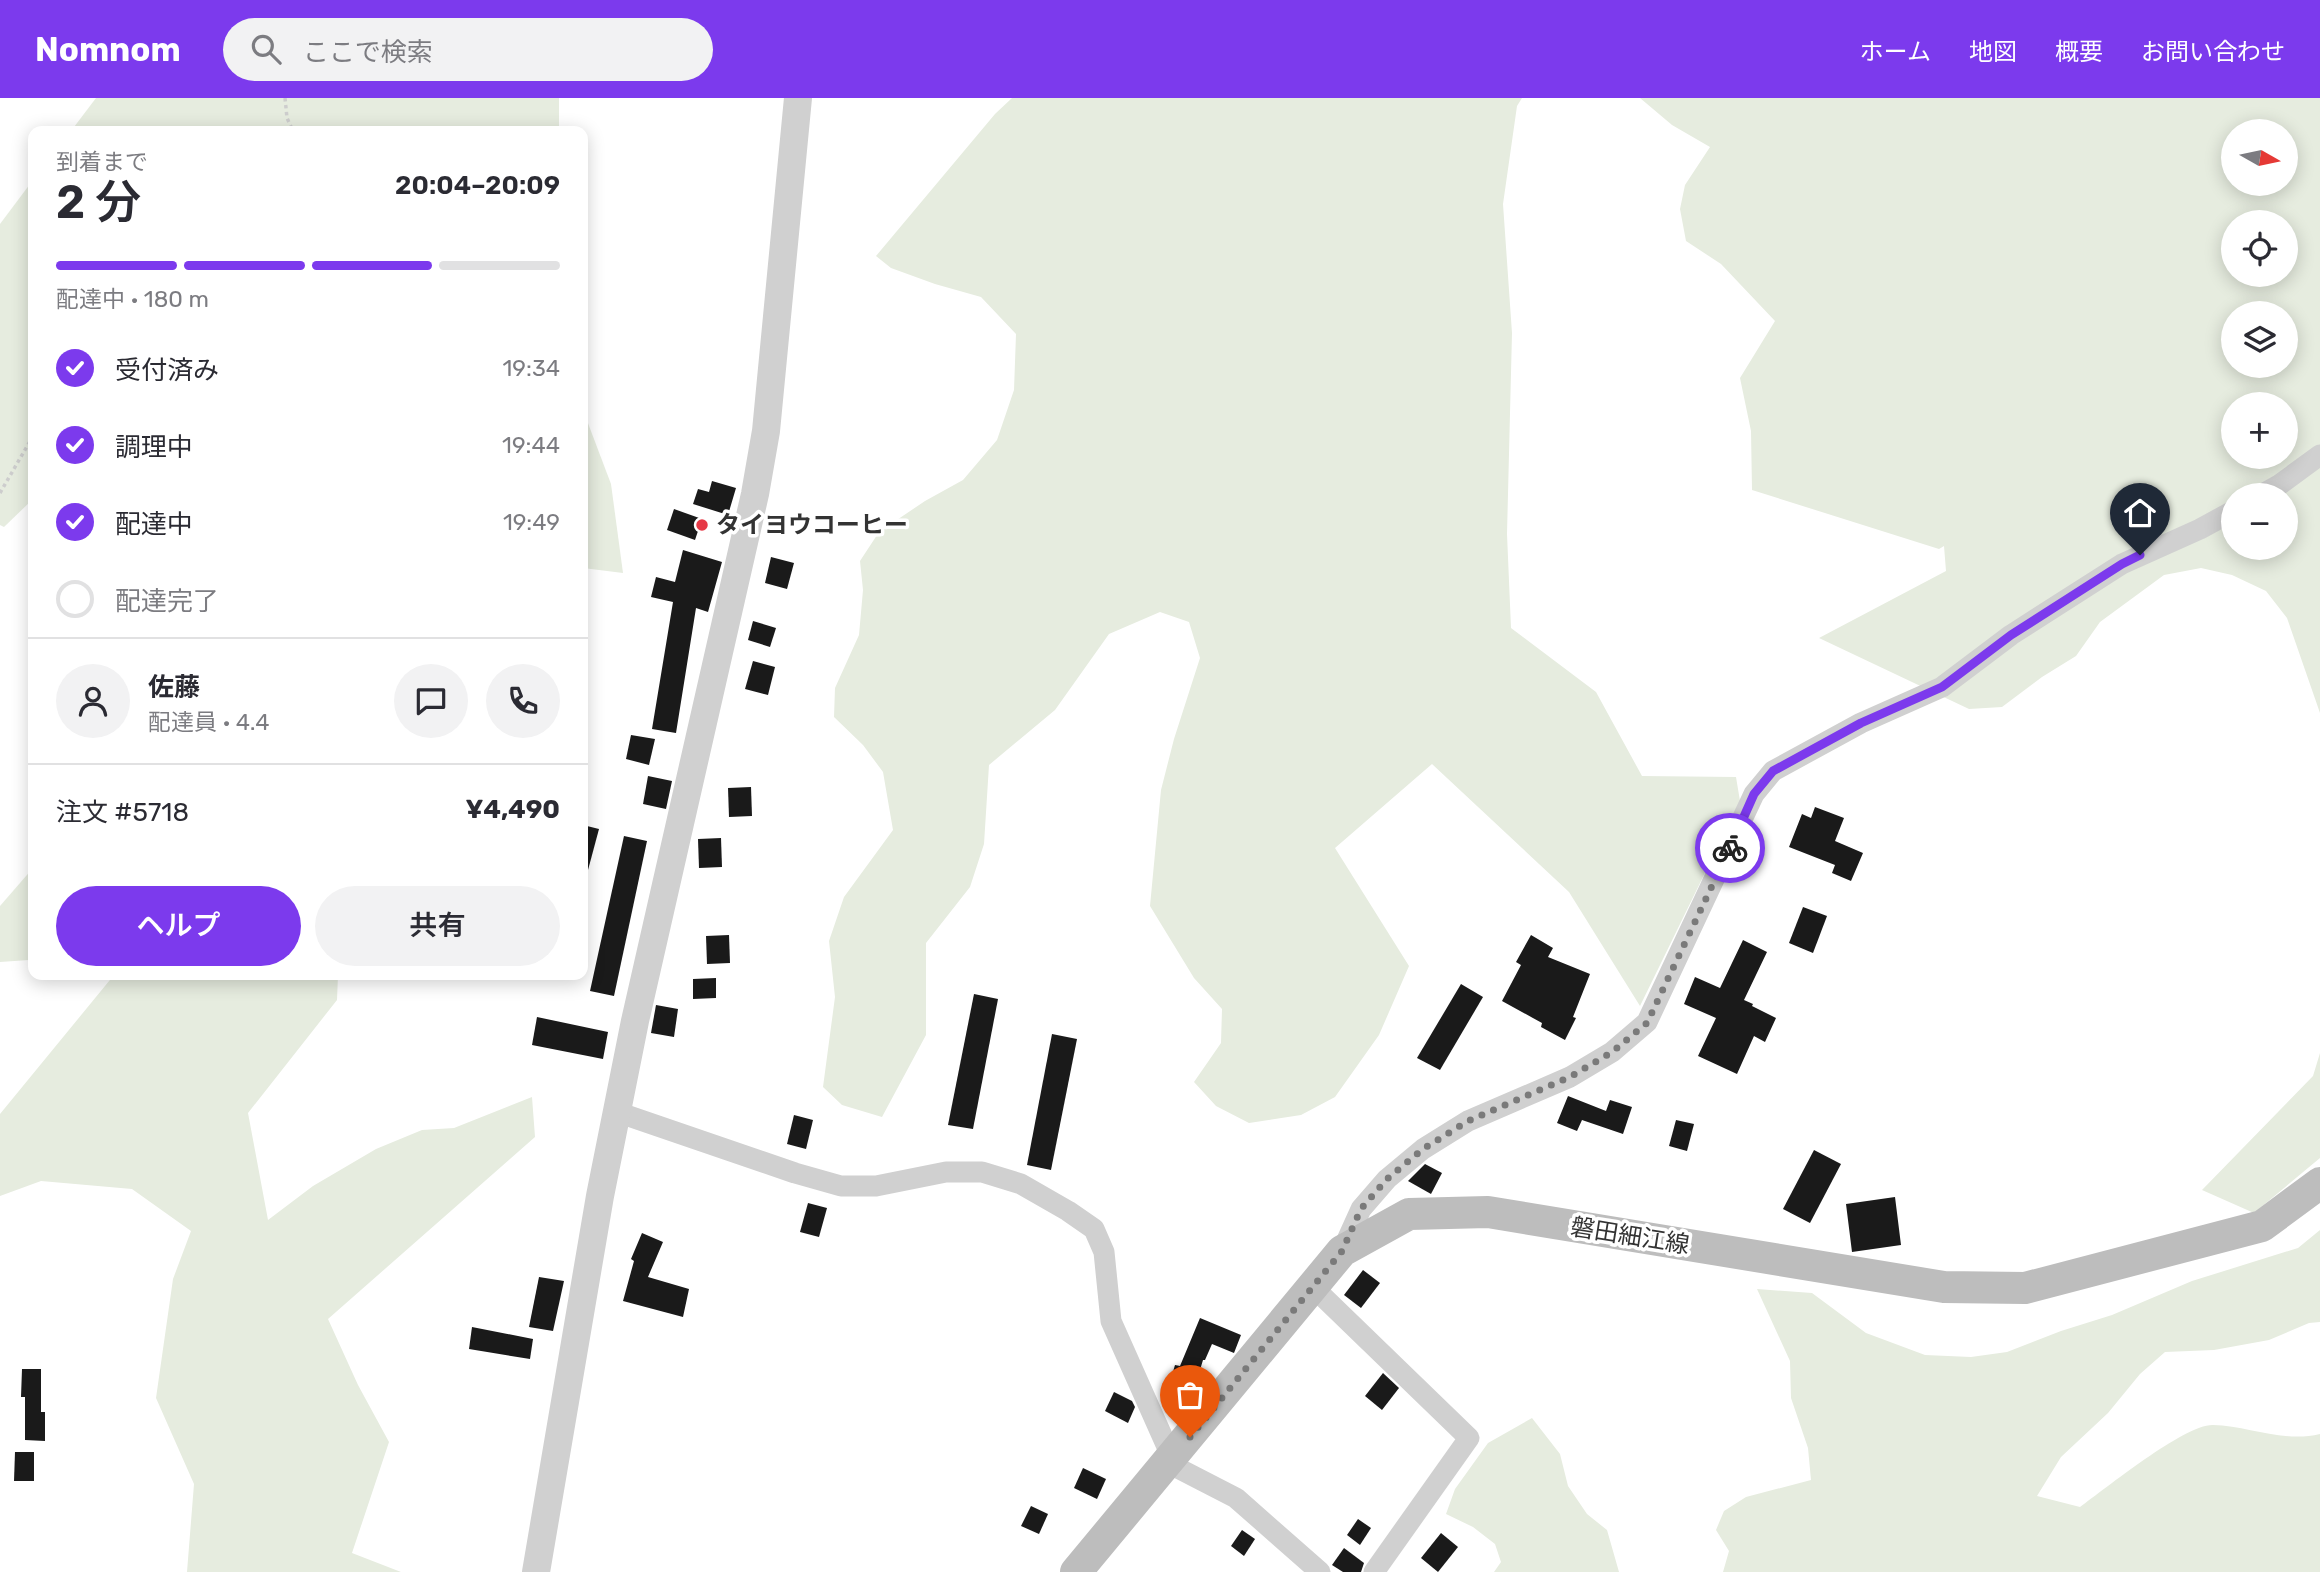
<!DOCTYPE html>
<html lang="ja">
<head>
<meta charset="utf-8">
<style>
	:root { --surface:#fff; --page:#f2f2f3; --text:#2b2b33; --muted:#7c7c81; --line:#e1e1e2; --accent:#7c3aed }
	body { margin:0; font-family:Rubik,"Noto Sans JP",sans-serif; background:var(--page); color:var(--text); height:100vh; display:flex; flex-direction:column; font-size:26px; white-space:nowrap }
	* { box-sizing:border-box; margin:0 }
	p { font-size:23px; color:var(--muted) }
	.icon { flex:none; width:38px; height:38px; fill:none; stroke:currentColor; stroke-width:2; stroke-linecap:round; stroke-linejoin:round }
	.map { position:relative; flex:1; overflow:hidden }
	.side { position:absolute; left:28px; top:28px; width:560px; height:854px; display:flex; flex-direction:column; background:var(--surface); border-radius:14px; box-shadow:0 4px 18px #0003 }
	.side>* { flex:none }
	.needle { width:46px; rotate:99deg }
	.buttons { position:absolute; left:2221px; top:21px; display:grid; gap:14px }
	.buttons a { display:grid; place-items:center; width:77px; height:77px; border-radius:50%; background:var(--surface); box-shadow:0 4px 18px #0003; font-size:35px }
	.pin { position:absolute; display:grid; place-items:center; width:60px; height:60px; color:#fff; margin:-72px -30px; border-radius:50% 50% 50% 0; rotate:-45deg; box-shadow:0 0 7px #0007 }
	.pin .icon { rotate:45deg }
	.courier { position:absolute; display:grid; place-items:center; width:70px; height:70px; margin:-35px; border:5px solid #7c3aed; border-radius:50%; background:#fff; color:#222; box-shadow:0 2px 9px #0007 }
	.summary em { font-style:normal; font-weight:600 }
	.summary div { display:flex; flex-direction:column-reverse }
	.summary { display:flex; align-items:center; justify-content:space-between; height:119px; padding:0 28px }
	h1 { font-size:46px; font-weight:600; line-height:52px }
	.bar { display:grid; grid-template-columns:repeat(4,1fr); gap:10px 7px; align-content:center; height:84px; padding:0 28px }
	.bar i { height:9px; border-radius:5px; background:var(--line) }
	.bar .on { background:var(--accent) }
	.bar p { grid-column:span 4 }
	.line { display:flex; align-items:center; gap:18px; padding:0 28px; border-top:2px solid var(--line) }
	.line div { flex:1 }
	.round { display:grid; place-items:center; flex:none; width:74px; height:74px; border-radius:37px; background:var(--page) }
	ol { padding:0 28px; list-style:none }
	li { display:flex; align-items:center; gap:21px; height:77px }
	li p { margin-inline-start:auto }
	li .icon { padding:7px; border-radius:50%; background:var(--accent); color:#fff; stroke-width:4 }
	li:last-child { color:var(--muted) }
	li i { width:38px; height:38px; border:4px solid var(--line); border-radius:50% }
	.button { display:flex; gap:14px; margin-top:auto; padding:14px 28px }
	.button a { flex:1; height:80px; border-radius:42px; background:var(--accent); color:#fff; font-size:28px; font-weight:600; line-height:80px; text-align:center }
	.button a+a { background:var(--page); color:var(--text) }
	header { display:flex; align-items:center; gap:42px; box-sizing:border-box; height:98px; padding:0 35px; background:var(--accent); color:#fff }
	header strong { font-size:33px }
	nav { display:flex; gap:38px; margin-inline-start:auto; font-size:24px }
	.search { width:490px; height:63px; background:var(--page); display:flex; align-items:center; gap:18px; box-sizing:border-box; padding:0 24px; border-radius:38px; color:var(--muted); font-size:26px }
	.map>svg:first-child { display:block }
	.green { fill:#e6ecdf; fill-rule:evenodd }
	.building { fill:#1a1a1a }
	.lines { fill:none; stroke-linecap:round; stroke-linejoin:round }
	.path { stroke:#cdcdcd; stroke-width:3.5; stroke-dasharray:3.5 3.5; stroke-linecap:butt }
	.minor { stroke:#d0d0d0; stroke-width:21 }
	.tertiary { stroke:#d0d0d0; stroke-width:28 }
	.secondary { stroke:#bdbdbd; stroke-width:32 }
	.done { stroke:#7a7a7a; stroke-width:7; stroke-dasharray:0 12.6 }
	.route { stroke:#7c3aed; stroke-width:9 }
	.poi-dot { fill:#e63946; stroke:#fff; stroke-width:2.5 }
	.labels { text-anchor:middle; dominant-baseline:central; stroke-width:7; stroke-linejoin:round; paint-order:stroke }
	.poi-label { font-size:24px; font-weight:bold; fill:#333; stroke:#fff; text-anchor:start }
	.street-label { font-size:24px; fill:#333; stroke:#fff }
</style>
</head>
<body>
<header>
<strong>Nomnom</strong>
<div class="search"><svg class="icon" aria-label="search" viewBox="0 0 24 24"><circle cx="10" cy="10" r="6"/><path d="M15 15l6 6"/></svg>ここで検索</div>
<nav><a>ホーム</a><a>地図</a><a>概要</a><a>お問い合わせ</a></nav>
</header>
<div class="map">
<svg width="2320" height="1474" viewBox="0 0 2320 1474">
	<rect width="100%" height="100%" fill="#fff"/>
	<g class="green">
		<polygon points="96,0 559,0 559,33 71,33"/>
		<polygon points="1012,0 1522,0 1517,8 1503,106 1512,235 1507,436 1511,530 1596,594 1642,678 1736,679 1740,703 1640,908 1569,794 1432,666 1335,750 1409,868 1379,937 1335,999 1301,1017 1249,1025 1216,1008 1194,984 1221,945 1222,911 1194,880 1150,808 1161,692 1174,641 1200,560 1189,524 1160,514 1109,536 1055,612 989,667 984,746 970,789 926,845 926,937 882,1019 842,1007 823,989 835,899 829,843 844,799 893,732 883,674 863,647 834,619 835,590 859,537 863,492 860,463 879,434 925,403 963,382 997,342 1014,292 1016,236 981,199 935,186 891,170 876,158 995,16"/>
		<path d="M 1640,0 L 2320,0 L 2320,615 L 2287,520 L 2266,493 L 2232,477 L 2201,470 L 2164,477 L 2100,524 L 2076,558 L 2042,579 L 2002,609 L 1969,611 L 1819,540 L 1946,473 L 1944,448 L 1939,451 L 1752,392 L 1751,333 L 1740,280 L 1775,223 L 1721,166 L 1686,143 L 1680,111 L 1685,87 L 1710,49 L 1672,27 ZM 2233,33 L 2286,33 L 2286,86 L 2233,86 ZM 2233,124 L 2286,124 L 2286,177 L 2233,177 ZM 2233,215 L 2286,215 L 2286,268 L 2233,268 ZM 2233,306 L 2286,306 L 2286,359 L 2233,359 ZM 2233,397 L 2286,397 L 2286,450 L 2233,450 Z"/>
		<polygon points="33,82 33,401 4,429 0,427 0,126"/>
		<polygon points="583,312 611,386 623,475 583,470"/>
		<polygon points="33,770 33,859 29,862 0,864 0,808"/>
		<polygon points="114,877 338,877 337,902 248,1015 268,1122 313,1088 376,1051 422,1032 454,1030 532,999 535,1039 328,1221 358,1287 389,1344 352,1455 401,1474 187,1474 194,1386 156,1300 173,1181 191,1133 132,1091 41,1083 0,1098 0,1016"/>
		<polygon points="2320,955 2320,1060 2254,1115 2202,1092 2313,978"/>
		<path d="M 2320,1132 L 2320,1224 L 2309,1225 L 2269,1242 L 2214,1252 L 2165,1254 L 2140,1276 L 2108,1315 L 2061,1359 L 2037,1398 L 2080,1409 C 2105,1391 2185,1326 2213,1327 C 2249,1328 2284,1345 2320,1336 L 2320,1474 L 1723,1474 L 1729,1453 L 1716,1432 L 1724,1413 L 1746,1399 L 1811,1382 L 1808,1350 L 1791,1300 L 1790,1263 L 1757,1191 L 1812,1195 L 1866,1235 L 1925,1257 L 1971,1259 L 2007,1254 L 2061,1233 L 2112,1217 L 2192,1183 L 2298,1150 Z"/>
		<polygon points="1532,1320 1560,1356 1568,1388 1587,1416 1607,1432 1619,1474 1494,1474 1501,1464 1495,1446 1473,1429 1446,1416 1455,1391 1488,1345"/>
	</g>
	<g class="building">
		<polygon points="712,383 736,390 728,417 693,406 698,391 709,394"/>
		<polygon points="674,411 702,421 695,442 667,432"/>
		<polygon points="683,452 722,464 708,514 696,510 676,635 652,631 673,504 651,499 656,479 675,484"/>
		<polygon points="771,459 794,465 787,491 765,485"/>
		<polygon points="753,523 776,530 770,549 748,542"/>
		<polygon points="753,563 775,569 768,597 745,591"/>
		<polygon points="631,637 655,641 649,667 626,661"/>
		<polygon points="648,678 672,683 666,711 643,706"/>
		<polygon points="751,689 752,718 729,719 728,690"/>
		<polygon points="1815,709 1844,720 1835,743 1863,755 1851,783 1832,775 1835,767 1789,749 1802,716 1811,720"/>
		<polygon points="583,727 599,731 588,772 583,771"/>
		<polygon points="624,738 647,743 614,898 590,893"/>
		<polygon points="721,740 722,769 699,770 698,741"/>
		<polygon points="1803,809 1827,818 1813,855 1789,845"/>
		<polygon points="729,837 730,865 707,866 706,838"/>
		<polygon points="1531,837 1553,850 1548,859 1590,876 1573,919 1576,920 1565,942 1541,929 1542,925 1502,903 1521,867 1516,864"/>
		<polygon points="1743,842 1767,854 1744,902 1753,906 1752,908 1776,920 1765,944 1754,938 1737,976 1698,958 1716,920 1684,906 1695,879 1720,890"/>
		<polygon points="716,880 716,900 693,901 693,881"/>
		<polygon points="1461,886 1483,899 1440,972 1417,960"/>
		<polygon points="974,896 998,901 973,1031 948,1027"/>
		<polygon points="656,907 678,911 674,939 651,935"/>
		<polygon points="537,919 608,934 603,961 532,947"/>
		<polygon points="1052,936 1077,941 1051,1072 1027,1067"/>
		<polygon points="1568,998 1606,1013 1610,1002 1632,1009 1623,1036 1582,1022 1577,1033 1557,1025"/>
		<polygon points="794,1017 813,1022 806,1051 787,1046"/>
		<polygon points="1676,1022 1694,1026 1687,1053 1669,1048"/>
		<polygon points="1814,1052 1841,1066 1810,1125 1783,1111"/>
		<polygon points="1425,1066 1442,1075 1431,1096 1408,1083"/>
		<polygon points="1895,1099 1901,1147 1852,1154 1846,1106"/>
		<polygon points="808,1105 827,1110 819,1139 800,1134"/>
		<polygon points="642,1135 663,1144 648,1179 689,1191 683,1219 623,1203 634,1163 631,1161"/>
		<polygon points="1363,1172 1380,1185 1361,1210 1344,1197"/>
		<polygon points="539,1179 564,1183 553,1233 529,1229"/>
		<polygon points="1200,1220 1241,1237 1234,1255 1212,1246 1205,1262 1203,1262 1193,1295 1169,1287 1175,1267 1180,1268"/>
		<polygon points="472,1229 533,1241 530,1261 469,1251"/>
		<polygon points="22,1271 41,1271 41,1314 45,1314 45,1343 25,1342 25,1299 21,1299"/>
		<polygon points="1383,1275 1399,1290 1382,1312 1365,1298"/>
		<polygon points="1114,1294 1132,1303 1135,1309 1128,1325 1105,1313"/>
		<polygon points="15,1354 34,1354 34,1383 14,1383"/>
		<polygon points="1083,1370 1106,1381 1097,1401 1074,1390"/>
		<polygon points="1031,1408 1048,1416 1039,1436 1021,1428"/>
		<polygon points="1358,1421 1371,1430 1360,1447 1347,1437"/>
		<polygon points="1242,1432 1255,1441 1244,1458 1231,1448"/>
		<polygon points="1441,1435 1458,1449 1438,1474 1421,1460"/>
		<polygon points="1344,1450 1364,1465 1361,1474 1343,1474 1332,1467"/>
	</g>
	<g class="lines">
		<g class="path">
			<polyline points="285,0 287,20 293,33"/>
			<polyline points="0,395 33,338"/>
		</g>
		<g class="minor">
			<polyline points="2261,397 2279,387 2320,357"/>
			<polyline points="617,1014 795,1075 841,1088 876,1088 946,1074 982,1074 1021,1086 1068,1113 1094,1131 1104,1154 1111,1223 1172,1360"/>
			<polyline points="1342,1153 1361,1111 1387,1081 1423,1051 1468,1023 1570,979 1612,954 1647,924 1754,696 1773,673 1861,625 1942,589 2011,537 2122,466 2200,431 2233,413"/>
			<polyline points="1313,1189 1469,1340 1374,1474"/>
			<polyline points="1168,1365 1236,1400 1320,1474"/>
		</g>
		<polyline class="tertiary" points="536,1474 600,1098 635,923 755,396 766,333 798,0"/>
		<polyline class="secondary" points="1076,1474 1342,1153 1409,1116 1488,1114 1944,1189 2025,1190 2262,1128 2320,1085"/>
	</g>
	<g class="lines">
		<polyline class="done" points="1190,1339 1342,1153 1361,1111 1387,1081 1423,1051 1468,1023 1570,979 1612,954 1647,925 1730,750"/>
		<polyline class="route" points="1730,750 1754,696 1773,673 1861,625 1942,589 2011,537 2122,466 2140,457"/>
	</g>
	<circle class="poi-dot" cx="702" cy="427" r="7"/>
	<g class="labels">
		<g class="poi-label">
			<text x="716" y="427">タイヨウコーヒー</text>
		</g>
		<g class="street-label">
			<text transform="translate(1630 1138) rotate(9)">磐田細江線</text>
		</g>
	</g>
</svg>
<div class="buttons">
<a><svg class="needle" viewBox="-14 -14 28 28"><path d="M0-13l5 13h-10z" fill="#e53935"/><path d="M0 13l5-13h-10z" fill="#7c7c81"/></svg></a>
<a><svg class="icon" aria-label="locate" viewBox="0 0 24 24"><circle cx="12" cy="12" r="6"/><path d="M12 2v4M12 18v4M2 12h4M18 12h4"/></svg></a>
<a><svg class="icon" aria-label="layers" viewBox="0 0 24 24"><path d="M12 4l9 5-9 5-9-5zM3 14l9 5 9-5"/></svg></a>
<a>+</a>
<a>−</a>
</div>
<div class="pin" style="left:1190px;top:1339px;background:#ea580c"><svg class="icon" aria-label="bag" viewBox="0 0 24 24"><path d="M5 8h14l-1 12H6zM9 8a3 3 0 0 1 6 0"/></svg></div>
<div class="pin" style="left:2140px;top:457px;background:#1f2937"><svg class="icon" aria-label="home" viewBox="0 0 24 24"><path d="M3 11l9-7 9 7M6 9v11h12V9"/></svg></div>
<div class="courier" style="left:1730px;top:750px"><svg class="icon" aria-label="bike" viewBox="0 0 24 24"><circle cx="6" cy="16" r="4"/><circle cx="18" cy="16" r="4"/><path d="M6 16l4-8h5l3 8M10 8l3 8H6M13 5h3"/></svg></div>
<section class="side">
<div class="summary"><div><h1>2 分</h1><p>到着まで</p></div><em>20:04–20:09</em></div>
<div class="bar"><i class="on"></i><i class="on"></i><i class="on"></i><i></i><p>配達中 · 180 m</p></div>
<ol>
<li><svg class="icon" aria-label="check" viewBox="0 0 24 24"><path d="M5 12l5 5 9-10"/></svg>受付済み<p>19:34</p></li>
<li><svg class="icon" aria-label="check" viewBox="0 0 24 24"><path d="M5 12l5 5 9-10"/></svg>調理中<p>19:44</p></li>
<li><svg class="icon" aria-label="check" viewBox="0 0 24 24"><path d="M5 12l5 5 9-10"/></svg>配達中<p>19:49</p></li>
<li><i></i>配達完了</li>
</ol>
<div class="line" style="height:126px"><a class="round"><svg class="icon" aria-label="person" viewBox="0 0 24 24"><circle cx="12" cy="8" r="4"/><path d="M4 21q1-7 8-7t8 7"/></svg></a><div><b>佐藤</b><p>配達員 · 4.4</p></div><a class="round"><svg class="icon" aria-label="chat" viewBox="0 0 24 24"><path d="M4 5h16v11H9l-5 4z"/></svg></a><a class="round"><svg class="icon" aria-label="phone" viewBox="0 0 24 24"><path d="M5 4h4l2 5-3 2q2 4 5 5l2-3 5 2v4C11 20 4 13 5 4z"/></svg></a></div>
<div class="line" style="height:91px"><div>注文 #5718</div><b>¥4,490</b></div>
<div class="button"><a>ヘルプ</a><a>共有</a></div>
</section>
</div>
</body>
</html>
